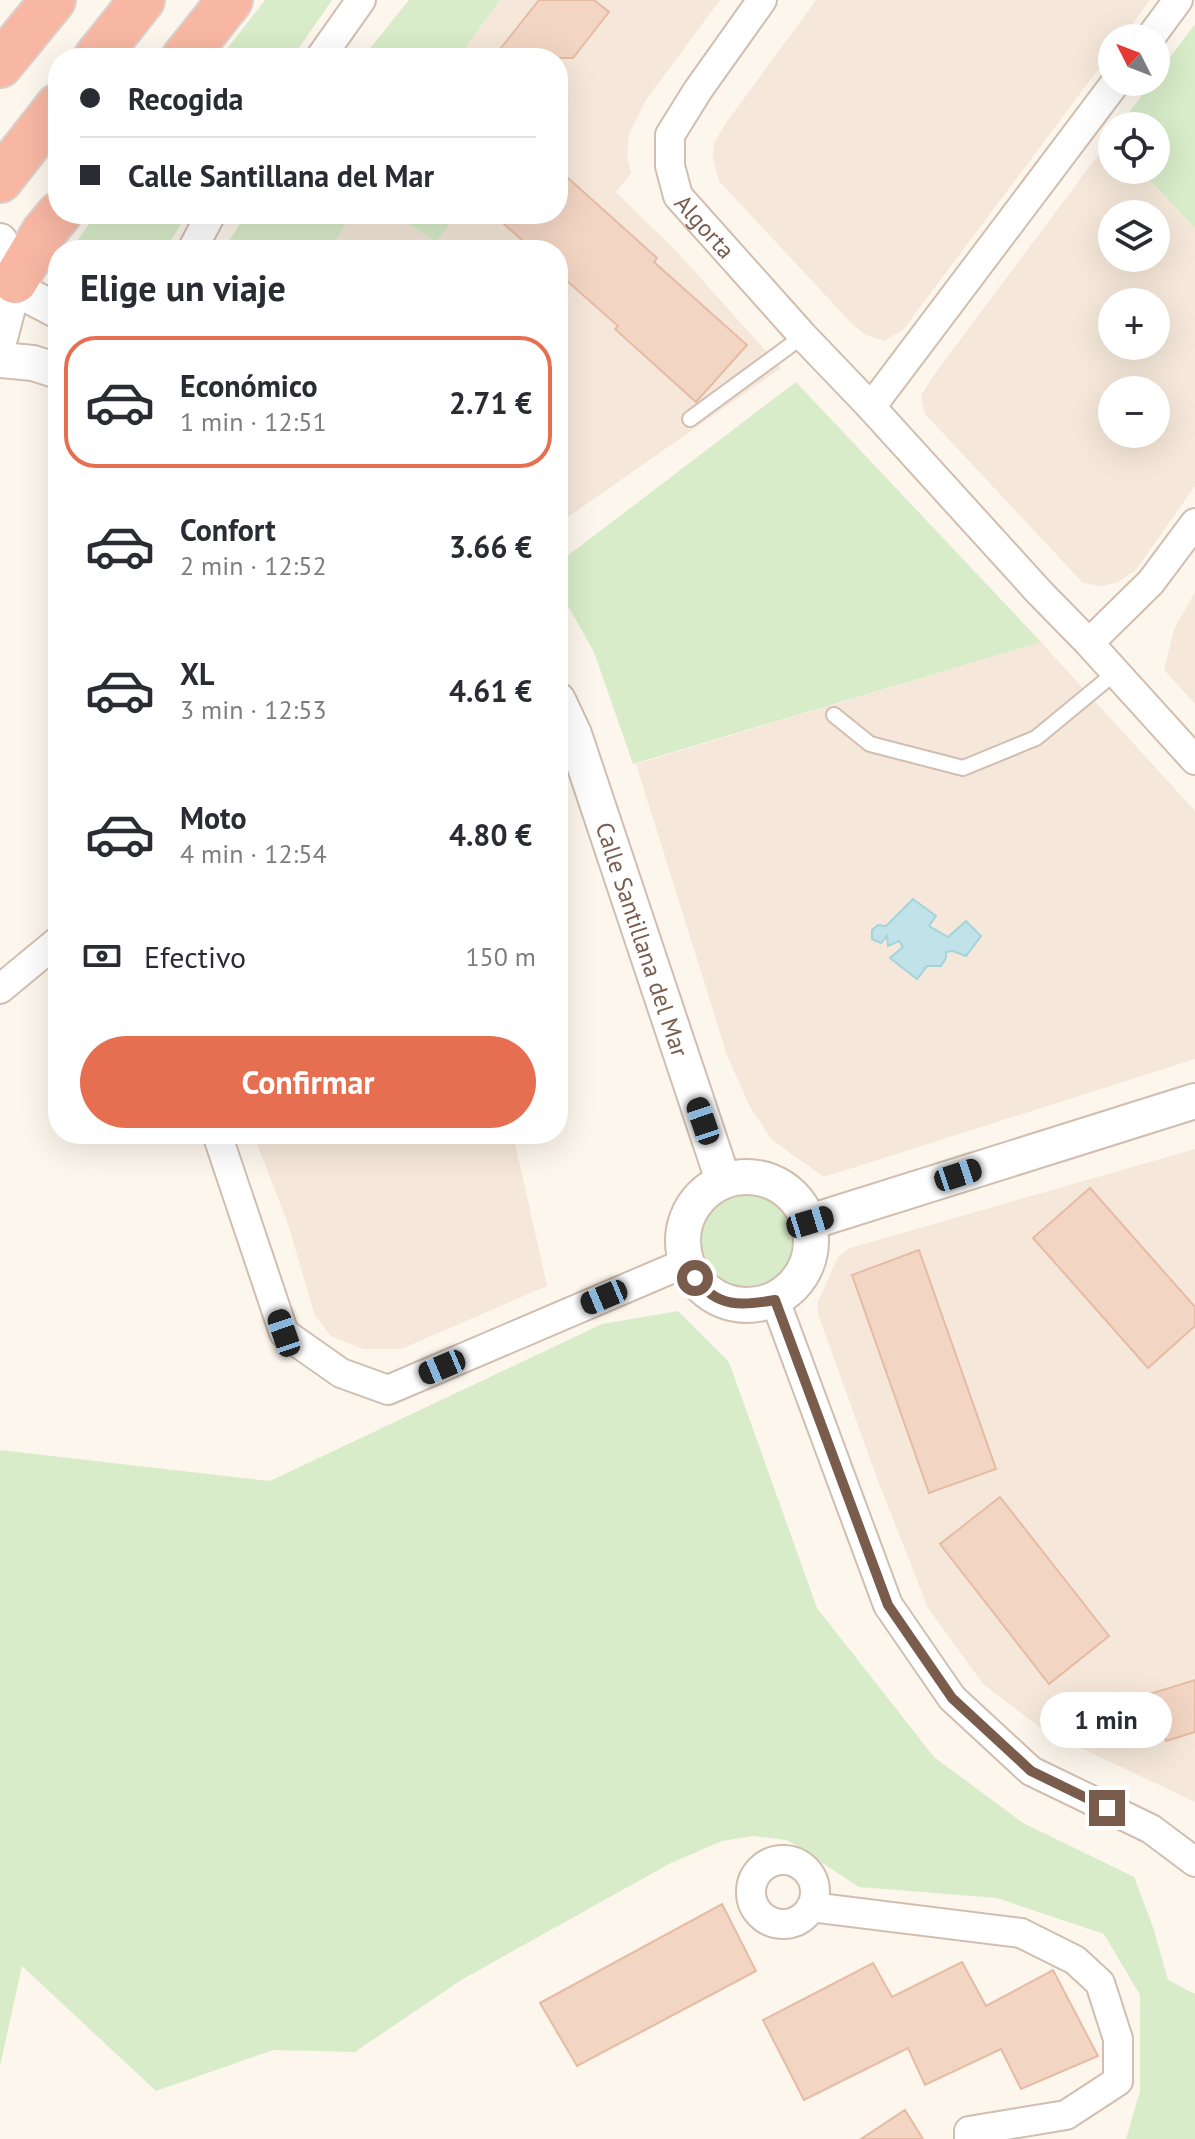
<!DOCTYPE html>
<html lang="es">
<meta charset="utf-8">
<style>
:root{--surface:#fff;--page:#f2f2f3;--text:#2b2b33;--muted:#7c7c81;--line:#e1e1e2;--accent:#e76f51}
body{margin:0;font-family:"PT Sans",sans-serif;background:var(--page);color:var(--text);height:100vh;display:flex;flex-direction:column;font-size:30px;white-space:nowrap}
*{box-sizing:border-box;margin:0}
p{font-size:26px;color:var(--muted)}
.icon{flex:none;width:44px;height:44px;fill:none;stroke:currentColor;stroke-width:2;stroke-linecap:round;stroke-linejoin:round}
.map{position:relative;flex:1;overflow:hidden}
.side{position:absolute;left:48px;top:240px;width:520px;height:904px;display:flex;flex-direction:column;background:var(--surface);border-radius:32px;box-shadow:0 8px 32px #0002}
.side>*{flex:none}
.top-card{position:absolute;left:48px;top:48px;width:520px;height:176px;border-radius:32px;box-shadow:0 8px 32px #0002;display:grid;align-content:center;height:176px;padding:0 32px;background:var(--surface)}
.needle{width:52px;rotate:312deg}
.controls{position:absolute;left:1098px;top:24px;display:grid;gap:16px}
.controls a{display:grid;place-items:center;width:72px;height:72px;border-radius:50%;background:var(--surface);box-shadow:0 8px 32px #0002;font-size:40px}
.end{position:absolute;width:36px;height:36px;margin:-18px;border:10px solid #7a5c4d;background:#fff;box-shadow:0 0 0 4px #fff}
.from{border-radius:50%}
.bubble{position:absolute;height:56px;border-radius:28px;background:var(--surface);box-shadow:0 8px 32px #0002;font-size:26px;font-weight:800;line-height:56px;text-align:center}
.car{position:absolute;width:24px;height:48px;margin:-24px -12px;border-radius:10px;box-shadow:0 0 6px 2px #0007;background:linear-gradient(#222 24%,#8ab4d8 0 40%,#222 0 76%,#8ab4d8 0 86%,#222 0)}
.top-card b{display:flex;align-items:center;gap:28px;height:76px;font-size:30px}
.top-card b+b{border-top:2px solid var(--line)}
.top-card i{width:20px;height:20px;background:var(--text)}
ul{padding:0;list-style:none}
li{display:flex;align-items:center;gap:24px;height:132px;margin:0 16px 12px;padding:0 16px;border:4px solid transparent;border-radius:32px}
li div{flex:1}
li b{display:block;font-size:30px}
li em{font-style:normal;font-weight:800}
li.on{border-color:var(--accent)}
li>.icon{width:72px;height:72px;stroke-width:1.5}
h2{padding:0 32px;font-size:36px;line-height:96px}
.pay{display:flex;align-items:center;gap:20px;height:88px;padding:0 32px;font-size:30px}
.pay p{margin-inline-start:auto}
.primary-button{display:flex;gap:16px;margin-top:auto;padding:16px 32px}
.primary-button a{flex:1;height:92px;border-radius:48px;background:var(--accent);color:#fff;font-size:32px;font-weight:800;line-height:92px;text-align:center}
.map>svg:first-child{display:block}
.residential{fill:#f5e8da;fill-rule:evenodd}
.green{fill:#d8ecc9}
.water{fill:#bfe3e8;stroke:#a5d3da;stroke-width:2}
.building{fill:#f3d5c3;stroke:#e6bba3;stroke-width:2}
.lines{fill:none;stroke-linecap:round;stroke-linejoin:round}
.service-casing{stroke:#d1beb0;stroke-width:18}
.minor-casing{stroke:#d1beb0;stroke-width:32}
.tertiary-casing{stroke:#d1beb0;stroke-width:38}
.motorway-casing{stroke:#dad1cd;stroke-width:48}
.service{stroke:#fff;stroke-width:14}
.minor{stroke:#fff;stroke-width:28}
.tertiary{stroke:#fff;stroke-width:34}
.motorway{stroke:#f7b7a3;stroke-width:44}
.route{stroke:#7a5c4d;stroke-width:10}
.labels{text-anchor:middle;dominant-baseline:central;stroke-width:8;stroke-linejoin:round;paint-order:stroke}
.street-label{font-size:24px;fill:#7a5c4d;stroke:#fffaf3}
</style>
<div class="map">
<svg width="1195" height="2139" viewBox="0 0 1195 2139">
<rect width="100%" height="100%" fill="#fdf6ec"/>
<!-- residential -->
<path class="residential" d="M500,0H720L646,100L629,134L627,157L631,173L616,192L680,255L781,368L558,524V250H330L352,214H393L436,242L457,214H558V58H460L465,48Z
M816,0H1150L1122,38H1112V51L903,330L884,341L866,335L854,326L719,181L713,157L714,143L726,123Z
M1110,139L1112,141V170H1140L1195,228V486L1135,571L1116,583L1102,586L1083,583L925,414L921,396L931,379ZM1112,214H1156V258H1112ZM1112,302H1156V346H1112ZM1112,390H1156V434H1112Z
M1195,592V704L1164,670L1174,629Z
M1041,642L1195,811V1059L824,1177L772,1140L750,1107L727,1055L636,764Z
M253,1134H513L547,1286L401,1349H363L331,1336L315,1316L288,1224Z
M1195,1149V1802L1043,1730L983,1684L928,1608L878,1481L819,1317L817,1304L838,1257L850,1248Z"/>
<!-- green -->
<path class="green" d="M265,0H332L292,58H220Z
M409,0H500L465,48L460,58H362Z
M1195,24V228L1140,170H1156V126H1119L1152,82H1156V76Z
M96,214H187L165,250H71Z
M246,214H352L330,250H223Z
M393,214H457L436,242Z
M796,382L1041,642L633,764L594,652L558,588V563Z
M694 1242a50 50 0 1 1 100 0a50 50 0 1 1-100 0Z
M678,1311L729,1362L817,1608L934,1757L1023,1823L1134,1877L1153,1927L1168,1980L1195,1994V2139H1126L1140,2091V1995L1104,1934L997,1898L859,1887L787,1840L753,1836L722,1841L671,1863L461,1980L355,2052L273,2050L156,2091L22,1966L0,2066V1450L270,1481L602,1324Z"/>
<!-- water -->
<path class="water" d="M913,899L936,916L929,926L948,937L966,921L981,936L966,956L953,951L946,952V958L941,966H927L917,979L890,958L903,947L899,941L888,946L887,936L881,943L872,939V930L878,925L886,926Z"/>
<!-- building -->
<path class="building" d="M539,0H594L609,12L573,58H493Z
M558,169L657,258L654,262L747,345L696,402L615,329L618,326L558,273V250H533L493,214H558Z
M1090,1188L1195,1307V1326L1148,1368L1033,1238Z
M919,1250L996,1469L929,1493L852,1275Z
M1000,1497L1109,1636L1049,1684L940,1544Z
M1195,1680V1732L1166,1741L1164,1736L1137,1745L1124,1702Z
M722,1904L756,1971L577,2066L540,2003Z
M962,1962L986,2006L1053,1970L1098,2056L1021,2089L1001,2049L925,2085L908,2048L804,2100L763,2020L873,1963L892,1997Z
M905,2110L923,2139H861Z"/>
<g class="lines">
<!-- service casing -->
<g class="service-casing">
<path id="service" d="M690,419L803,336
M834,715L870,744L963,768L1036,738L1116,672"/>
</g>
<!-- minor casing -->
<g class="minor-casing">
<g id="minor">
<path id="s1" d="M762,0L698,90L670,135V166L678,196L803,336L871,407L1040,593L1089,643L1195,760"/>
<path d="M1150,38L1178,0"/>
<path d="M320,58L361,0"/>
<path d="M192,250L211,214"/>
<path d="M871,407L1116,82"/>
<path d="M1089,643L1151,582L1195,523"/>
<path d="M0,989L58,941"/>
<path d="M217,1134L284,1333L341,1373L388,1390L685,1263"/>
<path d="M775,1300L888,1605L952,1698L1031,1771L1151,1829L1195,1862"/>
<circle cx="783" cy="1892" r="32"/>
<path d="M811,1907L1021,1933L1075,1960L1100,1983L1118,2039V2081L1066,2115L969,2131V2139"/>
</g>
</g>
<!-- tertiary casing -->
<g class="tertiary-casing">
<g id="tertiary">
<path d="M0,241L15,281L0,338"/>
<path d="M14,288L58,311"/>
<path d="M0,360L33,363L58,371"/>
<path id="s2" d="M558,700L574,734L723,1180"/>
<circle cx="747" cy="1241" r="64"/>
<path d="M810,1222L1195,1101"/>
</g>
</g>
<!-- motorway casing -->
<g class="motorway-casing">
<path id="motorway" d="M96,58L142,0
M184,58L230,0
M0,65L53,0
M0,180L58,106
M15,281L44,232L59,214"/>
</g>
<!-- service -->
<use href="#service" class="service"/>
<!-- minor -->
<use href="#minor" class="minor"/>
<!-- tertiary -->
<use href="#tertiary" class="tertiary"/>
<!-- motorway -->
<use href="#motorway" class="motorway"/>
</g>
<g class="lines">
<!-- route -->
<path class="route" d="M695,1278C717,1308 742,1306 775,1300L888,1605L952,1698L1031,1771L1107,1808"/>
</g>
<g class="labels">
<!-- street labels -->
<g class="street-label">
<text stroke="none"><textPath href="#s1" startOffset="266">Algorta</textPath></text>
<text stroke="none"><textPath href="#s2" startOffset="254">Calle Santillana del Mar</textPath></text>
</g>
</g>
</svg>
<div class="controls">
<a><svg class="needle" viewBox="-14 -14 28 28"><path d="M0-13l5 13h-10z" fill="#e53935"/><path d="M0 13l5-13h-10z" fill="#7c7c81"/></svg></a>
<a><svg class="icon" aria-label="locate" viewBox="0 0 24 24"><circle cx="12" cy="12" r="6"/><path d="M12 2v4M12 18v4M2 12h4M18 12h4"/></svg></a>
<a><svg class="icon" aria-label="layers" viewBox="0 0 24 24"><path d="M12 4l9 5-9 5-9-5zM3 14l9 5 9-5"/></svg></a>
<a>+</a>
<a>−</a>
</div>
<i class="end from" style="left:695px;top:1278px"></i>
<i class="end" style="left:1107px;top:1808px"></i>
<div class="bubble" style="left:1040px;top:1692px;width:132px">1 min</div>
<i class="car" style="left:703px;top:1121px;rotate:341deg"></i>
<i class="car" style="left:958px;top:1175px;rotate:72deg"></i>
<i class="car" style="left:810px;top:1222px;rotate:73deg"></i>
<i class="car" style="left:604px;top:1297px;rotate:247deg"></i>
<i class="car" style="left:284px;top:1333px;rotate:341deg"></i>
<i class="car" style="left:442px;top:1367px;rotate:247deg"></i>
<div class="top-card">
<b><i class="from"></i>Recogida</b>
<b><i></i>Calle Santillana del Mar</b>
</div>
<section class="side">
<h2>Elige un viaje</h2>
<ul>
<li class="on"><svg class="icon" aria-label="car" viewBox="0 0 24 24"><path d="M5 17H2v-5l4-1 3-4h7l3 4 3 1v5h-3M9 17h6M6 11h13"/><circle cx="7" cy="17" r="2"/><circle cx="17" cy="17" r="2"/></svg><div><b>Económico</b><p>1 min · 12:51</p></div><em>2.71 €</em></li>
<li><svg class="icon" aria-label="car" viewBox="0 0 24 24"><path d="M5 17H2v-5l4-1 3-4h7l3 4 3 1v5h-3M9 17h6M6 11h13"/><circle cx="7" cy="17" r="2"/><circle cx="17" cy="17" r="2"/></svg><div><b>Confort</b><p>2 min · 12:52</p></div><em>3.66 €</em></li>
<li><svg class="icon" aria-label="car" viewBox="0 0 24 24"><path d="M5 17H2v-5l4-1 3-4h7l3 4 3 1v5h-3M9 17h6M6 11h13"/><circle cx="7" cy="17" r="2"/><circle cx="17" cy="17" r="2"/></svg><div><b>XL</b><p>3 min · 12:53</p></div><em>4.61 €</em></li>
<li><svg class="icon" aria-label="car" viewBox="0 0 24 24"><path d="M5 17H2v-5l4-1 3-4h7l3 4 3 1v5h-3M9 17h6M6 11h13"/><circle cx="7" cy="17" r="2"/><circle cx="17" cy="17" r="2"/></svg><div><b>Moto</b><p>4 min · 12:54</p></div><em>4.80 €</em></li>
</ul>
<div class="pay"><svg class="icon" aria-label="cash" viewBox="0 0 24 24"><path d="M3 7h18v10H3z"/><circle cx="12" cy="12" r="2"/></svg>Efectivo<p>150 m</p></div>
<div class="primary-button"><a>Confirmar</a></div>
</section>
</div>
